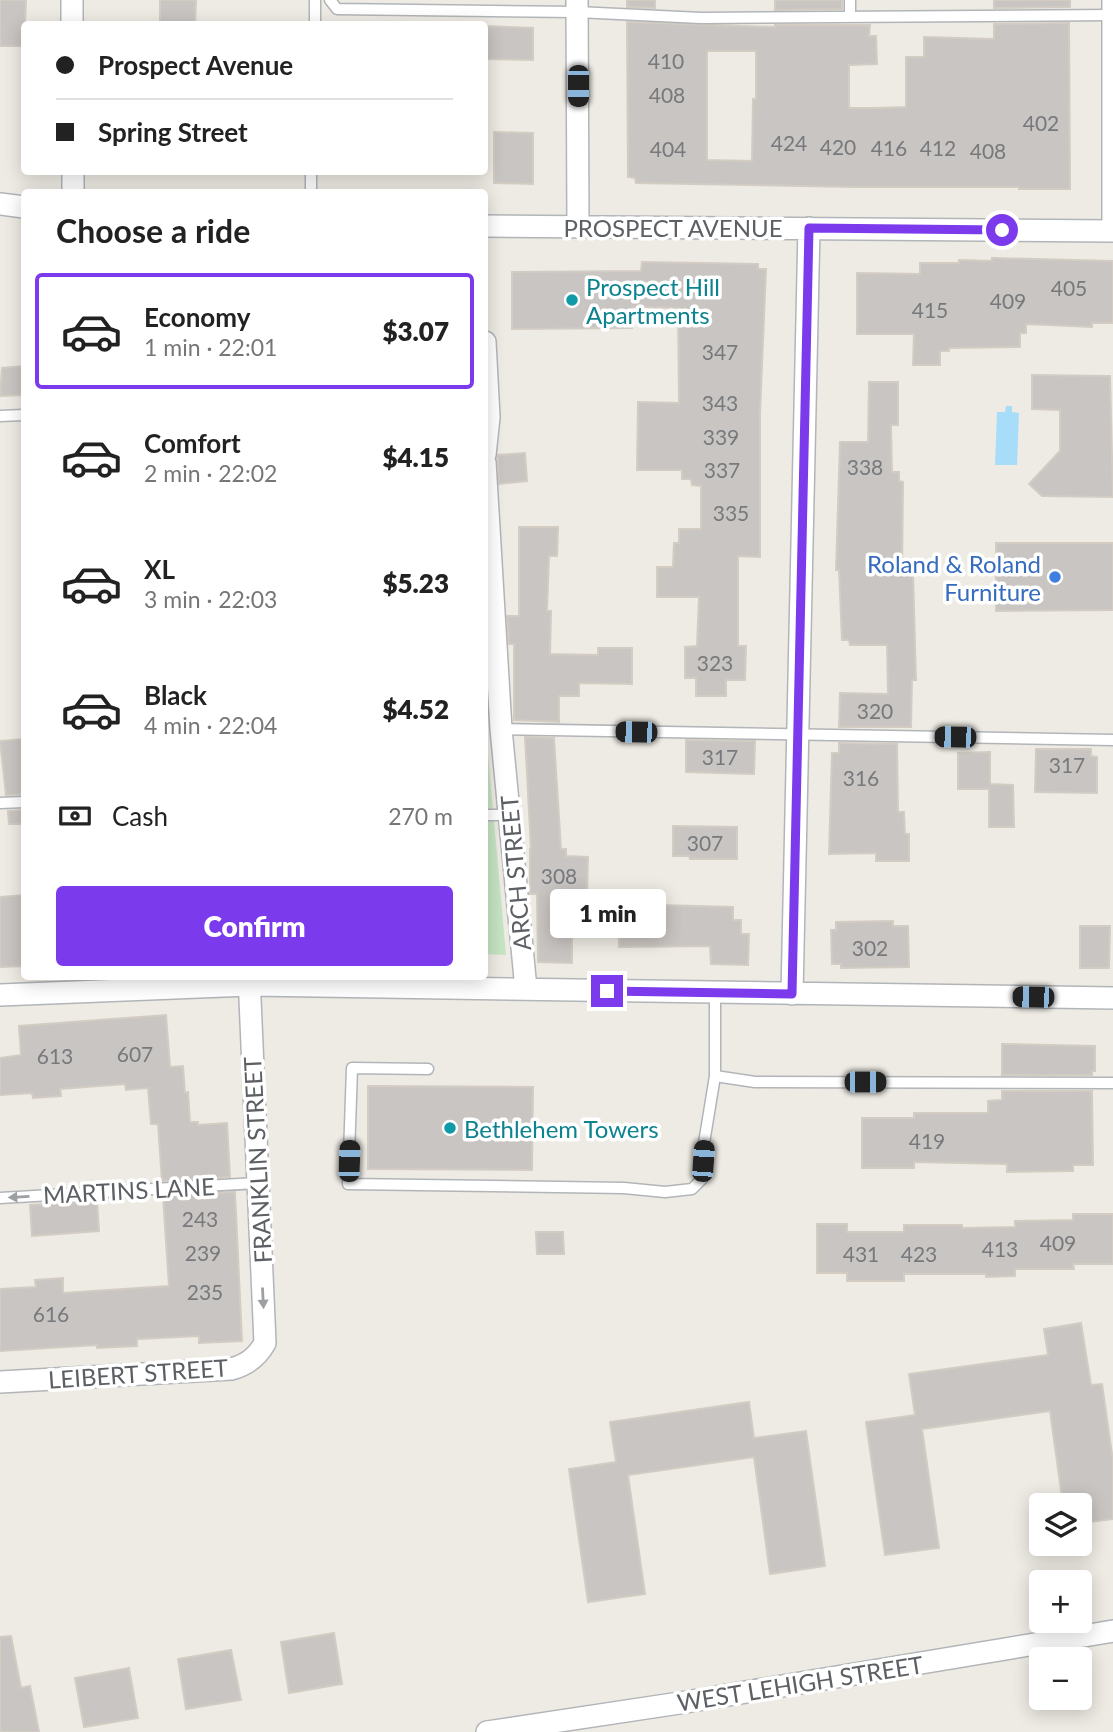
<!DOCTYPE html>
<meta charset="utf-8">
<style>
:root{--surface:#fff;--page:#f6f6f6;--text:#222;--muted:#767676;--line:#e0e0e0;--accent:#7c3aed}
body{margin:0;font-family:Lato,sans-serif;background:var(--page);color:var(--text);height:100vh;display:flex;flex-direction:column;font-size:26px;white-space:nowrap}
*{box-sizing:border-box;margin:0}
p{font-size:23px;color:var(--muted)}
.icon{flex:none;width:38px;height:38px;fill:none;stroke:currentColor;stroke-width:2;stroke-linecap:round;stroke-linejoin:round}
.map{position:relative;flex:1;overflow:hidden}
.drawer{position:absolute;left:21px;top:189px;width:467px;height:791px;display:flex;flex-direction:column;background:var(--surface);border-radius:7px;box-shadow:0 4px 18px #0003}
.drawer>*{flex:none}
.banner{position:absolute;left:21px;top:21px;width:467px;height:154px;border-radius:7px;box-shadow:0 4px 18px #0003;display:grid;align-content:center;height:154px;padding:0 35px;background:var(--surface)}
.buttons{position:absolute;left:1029px;top:1493px;display:grid;gap:14px}
.buttons a{display:grid;place-items:center;width:63px;height:63px;border-radius:7px;background:var(--surface);box-shadow:0 4px 18px #0003;font-size:35px}
.end{position:absolute;width:32px;height:32px;margin:-16px;border:9px solid #7c3aed;background:#fff;box-shadow:0 0 0 4px #fff}
.from{border-radius:50%}
.bubble{position:absolute;height:49px;border-radius:7px;background:var(--surface);box-shadow:0 4px 18px #0003;font-size:23px;font-weight:800;line-height:49px;text-align:center}
.car{position:absolute;width:21px;height:42px;margin:-21px -10px;border-radius:9px;box-shadow:0 0 5px 2px #0007;background:linear-gradient(#222 24%,#8ab4d8 0 40%,#222 0 76%,#8ab4d8 0 86%,#222 0)}
.banner b{display:flex;align-items:center;gap:24px;height:66px;font-size:26px}
.banner b+b{border-top:2px solid var(--line)}
.banner i{width:18px;height:18px;background:var(--text)}
ul{padding:0;list-style:none}
li{display:flex;align-items:center;gap:21px;height:116px;margin:0 14px 10px;padding:0 21px;border:4px solid transparent;border-radius:7px}
li div{flex:1}
li b{display:block;font-size:26px}
li em{font-style:normal;font-weight:800}
li.selected{border-color:var(--accent)}
li>.icon{width:63px;height:63px;stroke-width:1.5}
h2{padding:0 35px;font-size:32px;line-height:84px}
.pay{display:flex;align-items:center;gap:18px;height:77px;padding:0 35px;font-size:26px}
.pay p{margin-inline-start:auto}
.cta{display:flex;gap:14px;margin-top:auto;padding:14px 35px}
.cta a{flex:1;height:80px;border-radius:7px;background:var(--accent);color:#fff;font-size:28px;font-weight:800;line-height:80px;text-align:center}
.map>svg:first-child{display:block}
.green{fill:#c5e4c2}
.water{fill:#a8ddfa}
.building{fill:#c9c5c2;stroke:#d2ccc3;stroke-width:2;fill-rule:evenodd}
.lines{fill:none;stroke-linecap:round;stroke-linejoin:round}
.service-casing{stroke:#b2b5b8;stroke-width:13}
.minor-casing{stroke:#b2b5b8;stroke-width:24}
.service{stroke:#fff;stroke-width:10}
.minor{stroke:#fff;stroke-width:21}
.oneway{fill:#9da0a2}
.route{stroke:#7c3aed;stroke-width:9}
.culture-dot{fill:#0f9aa8;stroke:#fff;stroke-width:2.5}
.shop-dot{fill:#3f7fe0;stroke:#fff;stroke-width:2.5}
.labels{text-anchor:middle;dominant-baseline:central;stroke-width:7;stroke-linejoin:round;paint-order:stroke}
.number-label{font-size:21px;fill:#77797c}
.street-label{font-size:24px;fill:#5c6064;stroke:#fff}
.culture-label{font-size:24px;fill:#0d838f;stroke:#fff;text-anchor:start}
.shop-label{font-size:24px;fill:#366cbe;stroke:#fff;text-anchor:end}
</style>
<div class="map">
<svg width="1113" height="1732" viewBox="0 0 1113 1732">
<rect width="100%" height="100%" fill="#eeebe4"/>
<!-- green -->
<path class="green" d="M485,720L506,955L485,954Z"/>
<!-- water -->
<path class="water" d="M1006,406H1012V412L1019,413L1017,465H995L997,412H1005Z"/>
<!-- building -->
<path class="building" d="M0,0H26L24,46H0Z
M160,0H196L195,24H160Z
M627,0H655V8L627,7Z
M775,0H842V9L775,10Z
M994,0H1070V7L994,8Z
M627,22L775,27V25H870L869,36H876L877,64L849,65V108H876L906,107V57H924V37L994,39V24L1069,23L1070,189H1019V187H854L636,183L635,178L628,177ZM707,51H756V99H753L752,161L707,160Z
M485,26L533,28V60L485,59Z
M494,132L533,133V184L494,183Z
M992,258L1113,261V323H1092V327L1026,324V333H1020V347L949,348V351H940V365H913L914,334H857V273L920,274V263H959V260L992,261Z
M642,262L758,264V269H766L760,414V557L738,556V646H746L745,680H726V696H696V678H685V647L697,646L699,597H657V567H673L674,543H679V529H701V486L692,485L691,479H682V470H637L638,402L679,403L678,308L632,307V328L512,329V272L641,271Z
M24,366V395L0,396L2,368Z
M1032,375L1110,376L1113,497L1042,496L1029,484L1060,451V410L1032,409Z
M869,382H898V425H891L892,472H899V481L903,482L902,573H913L916,680H912L911,727H839L840,693L888,694L887,645H850L849,640H842L839,570H836L840,442H868Z
M525,453L527,481L499,484L498,455Z
M519,527H558L557,556H549L547,611H551L550,654L598,655V648H632V684L579,683V696H559V722L514,720V644H509L507,616H519Z
M996,543H1113V610L996,611Z
M525,737L554,738L561,849H566V856L588,857L587,895H572V963L538,962L537,894H530V849H531Z
M24,739V794L6,795L0,741Z
M686,740L755,741L754,774L686,772Z
M839,743L897,744L898,812H904L905,834H909V861H876V853L829,854L832,753H839Z
M1036,749H1091V756L1097,757V793L1035,792Z
M990,752V784L1013,785L1014,827H989V789H958V753Z
M24,810V824H9L8,811Z
M673,826L737,827V859H690L689,856H673Z
M24,895V966L0,967V897Z
M619,904L733,907V920H741V934H749L748,965L711,964L710,946L619,947Z
M893,921V926H908L909,967L841,968V964H832L831,930H836V922Z
M1080,926H1110L1109,968H1080Z
M166,1015L170,1067L183,1066L185,1093L188,1092L190,1122H198V1125L227,1123L230,1177L162,1181L158,1124H151L148,1088L126,1090L125,1084L60,1089L61,1096L33,1098L32,1093L0,1095V1058L21,1055L19,1026Z
M1002,1044L1095,1046V1071H1092V1075H1002Z
M368,1086L533,1087L532,1170L368,1169Z
M1002,1091H1092L1093,1165H1073V1171L1007,1172V1164L914,1162V1168H862V1118H914V1113H988V1101L1002,1100Z
M235,1192L242,1341L199,1343V1336L137,1339V1346L97,1348V1345L0,1351V1289L36,1287L35,1280L63,1278V1293L169,1286L163,1196Z
M97,1201L99,1231L32,1236L30,1205Z
M1073,1214H1113V1264H1073L1074,1269H1015V1276L986,1277V1274H904V1281H847V1273H817V1224H847V1232H904V1225H962V1228L1015,1227V1221L1073,1220Z
M536,1232H563L564,1254H537Z
M1081,1323L1091,1385L1102,1384L1113,1461V1519L1080,1523V1505H1063L1050,1411L922,1429L939,1548L885,1555L866,1422L915,1415L909,1374L1048,1355L1044,1329Z
M749,1402L754,1438L806,1431L825,1566L770,1574L754,1457L628,1475L645,1594L588,1602L569,1469L616,1462L610,1422Z
M334,1633L342,1684L289,1693L281,1642Z
M11,1636L21,1688L30,1686L39,1732H0V1637Z
M231,1650L241,1700L186,1709L178,1659Z
M129,1668L138,1718L84,1727L75,1678Z"/>
<g class="lines">
<!-- service casing -->
<g class="service-casing">
<path id="service" d="M330,0L337,9L577,12L701,18L1113,15
M850,0V15
M315,24V0
M311,192V172
M0,416L24,415
M501,729L1113,740
M0,803L24,802
M485,815H509
M715,992V1076L755,1082L1113,1083
M428,1069L352,1068L348,1184L624,1188L665,1192L692,1189L702,1179L704,1143L715,1076
M0,1198L258,1183"/>
</g>
<!-- minor casing -->
<g class="minor-casing">
<path id="minor" d="M72,0V24
M577,0L578,226
M73,172V192
M0,204L24,207
M485,226L1113,231
M1113,231V0
M485,342L489,417L485,455
M485,462L501,729L526,989
M792,994L809,228
M0,995L249,985L1113,998
M0,1382L231,1369C247,1365 257,1357 265,1343L249,976
M487,1732L686,1702L1113,1631"/>
</g>
<!-- service -->
<use href="#service" class="service"/>
<!-- minor -->
<use href="#minor" class="minor"/>
</g>
<!-- one-way arrows -->
<defs><path id="oneway-solid" d="M-6-.8H1V-3.2L6.5 0L1 3.2V.8H-6Z" transform="scale(1.75)"/></defs>
<g class="oneway">
<use href="#oneway-solid" transform="translate(19 1197) rotate(177)"/>
<use href="#oneway-solid" transform="translate(263 1298) rotate(87)"/>
</g>
<g class="lines">
<!-- route -->
<path class="route" d="M607,991L792,994L809,228L1002,230"/>
</g>
<!-- markers -->
<g class="culture-dot">
<circle cx="572" cy="300" r="7"/>
<circle cx="450" cy="1128" r="7"/>
</g>
<circle class="shop-dot" cx="1055" cy="577" r="7"/>
<g class="labels">
<!-- number labels -->
<g class="number-label">
<text x="666" y="60">410</text>
<text x="667" y="94">408</text>
<text x="1041" y="122">402</text>
<text x="789" y="142">424</text>
<text x="838" y="146">420</text>
<text x="889" y="147">416</text>
<text x="938" y="147">412</text>
<text x="668" y="148">404</text>
<text x="988" y="150">408</text>
<text x="1069" y="287">405</text>
<text x="1008" y="300">409</text>
<text x="930" y="309">415</text>
<text x="720" y="351">347</text>
<text x="720" y="402">343</text>
<text x="721" y="436">339</text>
<text x="865" y="466">338</text>
<text x="722" y="469">337</text>
<text x="731" y="512">335</text>
<text x="715" y="662">323</text>
<text x="875" y="710">320</text>
<text x="720" y="756">317</text>
<text x="1067" y="764">317</text>
<text x="861" y="777">316</text>
<text x="705" y="842">307</text>
<text x="559" y="875">308</text>
<text x="870" y="947">302</text>
<text x="135" y="1053">607</text>
<text x="55" y="1055">613</text>
<text x="927" y="1140">419</text>
<text x="200" y="1218">243</text>
<text x="1058" y="1242">409</text>
<text x="1000" y="1248">413</text>
<text x="203" y="1252">239</text>
<text x="861" y="1253">431</text>
<text x="919" y="1253">423</text>
<text x="205" y="1291">235</text>
<text x="51" y="1313">616</text>
</g>
<!-- street labels -->
<g class="street-label">
<text x="673" y="227">PROSPECT AVENUE</text>
<text transform="translate(515 873) rotate(-95)">ARCH STREET</text>
<text transform="translate(257 1160) rotate(-93)">FRANKLIN STREET</text>
<text transform="translate(129 1190) rotate(-3)">MARTINS LANE</text>
<text transform="translate(138 1373) rotate(-4)">LEIBERT STREET</text>
<text transform="translate(800 1683) rotate(-9)">WEST LEHIGH STREET</text>
</g>
<!-- culture labels -->
<g class="culture-label">
<text x="586" y="286">Prospect Hill<tspan x="586" dy="28">Apartments</tspan></text>
<text x="464" y="1128">Bethlehem Towers</text>
</g>
<!-- shop labels -->
<g class="shop-label">
<text x="1041" y="563">Roland &amp; Roland<tspan x="1041" dy="28">Furniture</tspan></text>
</g>
</g>
</svg>
<div class="buttons">
<a><svg class="icon" aria-label="layers" viewBox="0 0 24 24"><path d="M12 4l9 5-9 5-9-5zM3 14l9 5 9-5"/></svg></a>
<a>+</a>
<a>−</a>
</div>
<i class="end from" style="left:1002px;top:230px"></i>
<i class="end" style="left:607px;top:991px"></i>
<div class="bubble" style="left:550px;top:889px;width:116px">1 min</div>
<i class="car" style="left:578px;top:86px;rotate:180deg"></i>
<i class="car" style="left:636px;top:732px;rotate:271deg"></i>
<i class="car" style="left:955px;top:737px;rotate:271deg"></i>
<i class="car" style="left:1033px;top:997px;rotate:271deg"></i>
<i class="car" style="left:865px;top:1082px;rotate:90deg"></i>
<i class="car" style="left:349px;top:1161px;rotate:2deg"></i>
<i class="car" style="left:703px;top:1161px;rotate:4deg"></i>
<div class="banner">
<b><i class="from"></i>Prospect Avenue</b>
<b><i></i>Spring Street</b>
</div>
<section class="drawer">
<h2>Choose a ride</h2>
<ul>
<li class="selected"><svg class="icon" aria-label="car" viewBox="0 0 24 24"><path d="M5 17H2v-5l4-1 3-4h7l3 4 3 1v5h-3M9 17h6M6 11h13"/><circle cx="7" cy="17" r="2"/><circle cx="17" cy="17" r="2"/></svg><div><b>Economy</b><p>1 min · 22:01</p></div><em>$3.07</em></li>
<li><svg class="icon" aria-label="car" viewBox="0 0 24 24"><path d="M5 17H2v-5l4-1 3-4h7l3 4 3 1v5h-3M9 17h6M6 11h13"/><circle cx="7" cy="17" r="2"/><circle cx="17" cy="17" r="2"/></svg><div><b>Comfort</b><p>2 min · 22:02</p></div><em>$4.15</em></li>
<li><svg class="icon" aria-label="car" viewBox="0 0 24 24"><path d="M5 17H2v-5l4-1 3-4h7l3 4 3 1v5h-3M9 17h6M6 11h13"/><circle cx="7" cy="17" r="2"/><circle cx="17" cy="17" r="2"/></svg><div><b>XL</b><p>3 min · 22:03</p></div><em>$5.23</em></li>
<li><svg class="icon" aria-label="car" viewBox="0 0 24 24"><path d="M5 17H2v-5l4-1 3-4h7l3 4 3 1v5h-3M9 17h6M6 11h13"/><circle cx="7" cy="17" r="2"/><circle cx="17" cy="17" r="2"/></svg><div><b>Black</b><p>4 min · 22:04</p></div><em>$4.52</em></li>
</ul>
<div class="pay"><svg class="icon" aria-label="cash" viewBox="0 0 24 24"><path d="M3 7h18v10H3z"/><circle cx="12" cy="12" r="2"/></svg>Cash<p>270 m</p></div>
<div class="cta"><a>Confirm</a></div>
</section>
</div>
